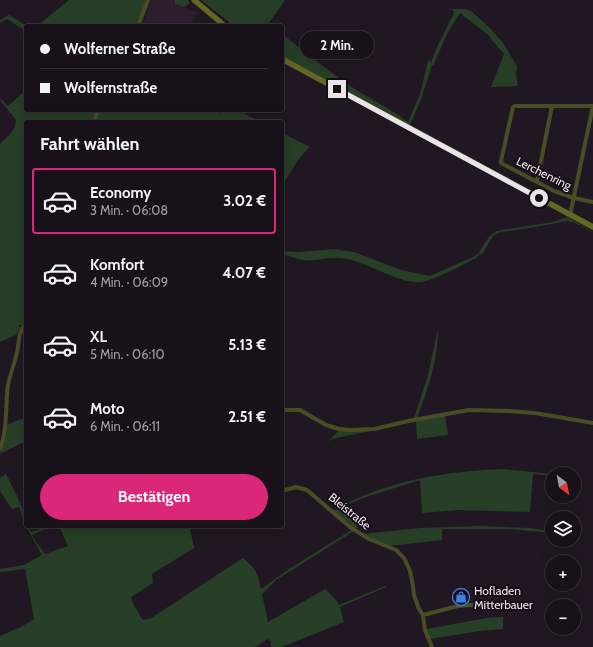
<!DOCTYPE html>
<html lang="de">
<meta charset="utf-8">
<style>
:root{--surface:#19111a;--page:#221a23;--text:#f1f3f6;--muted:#9f9da2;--line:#373139;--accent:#db2777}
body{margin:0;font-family:Cabin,sans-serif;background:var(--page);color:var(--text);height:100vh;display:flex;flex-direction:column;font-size:15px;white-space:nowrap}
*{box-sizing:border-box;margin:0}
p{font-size:13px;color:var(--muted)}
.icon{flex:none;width:22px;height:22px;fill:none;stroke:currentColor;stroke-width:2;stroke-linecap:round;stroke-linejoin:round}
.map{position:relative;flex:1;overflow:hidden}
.panel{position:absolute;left:24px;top:120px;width:260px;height:408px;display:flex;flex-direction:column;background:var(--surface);border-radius:4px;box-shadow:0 4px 16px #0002,0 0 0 1px var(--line)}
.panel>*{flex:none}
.banner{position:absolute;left:24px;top:24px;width:260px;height:88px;border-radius:4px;box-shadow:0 4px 16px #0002,0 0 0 1px var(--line);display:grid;align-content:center;height:88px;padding:0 16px;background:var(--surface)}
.needle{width:26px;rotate:148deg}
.tools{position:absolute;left:545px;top:467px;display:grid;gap:8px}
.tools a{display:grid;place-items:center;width:36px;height:36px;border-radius:50%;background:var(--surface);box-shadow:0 4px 16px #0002,0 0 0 1px var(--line);font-size:20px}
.end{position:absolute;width:18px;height:18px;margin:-9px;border:5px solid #ebe3eb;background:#111;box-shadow:0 0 0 2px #111}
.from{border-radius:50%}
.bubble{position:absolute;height:28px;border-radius:14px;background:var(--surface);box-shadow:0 4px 16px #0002,0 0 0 1px var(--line);font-size:13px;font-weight:800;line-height:28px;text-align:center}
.banner b{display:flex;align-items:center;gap:14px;height:38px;font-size:15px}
.banner b+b{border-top:1px solid var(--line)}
.banner i{width:10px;height:10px;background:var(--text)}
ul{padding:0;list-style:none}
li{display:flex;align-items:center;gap:12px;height:66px;margin:0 8px 6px;padding:0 8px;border:2px solid transparent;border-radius:4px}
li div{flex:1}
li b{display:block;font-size:15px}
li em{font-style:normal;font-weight:800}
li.active{border-color:var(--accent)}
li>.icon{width:36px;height:36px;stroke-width:1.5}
h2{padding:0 16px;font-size:18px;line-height:48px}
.action{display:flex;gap:8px;margin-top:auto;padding:8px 16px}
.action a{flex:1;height:46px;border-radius:24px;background:var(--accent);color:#fff;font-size:16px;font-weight:800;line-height:46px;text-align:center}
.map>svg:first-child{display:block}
.built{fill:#2c1e2d}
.green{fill:#263f26}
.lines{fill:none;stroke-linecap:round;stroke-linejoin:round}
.street{stroke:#484d24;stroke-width:4}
.secondary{stroke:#616823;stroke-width:5.5}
.route{stroke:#ebe3eb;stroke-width:5}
.labels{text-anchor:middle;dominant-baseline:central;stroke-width:4;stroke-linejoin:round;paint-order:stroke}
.street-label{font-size:12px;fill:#ebe3eb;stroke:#180e18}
.poi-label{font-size:12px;fill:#ebe3eb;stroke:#180e18;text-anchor:start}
</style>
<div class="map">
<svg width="593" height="647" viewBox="0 0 593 647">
<rect width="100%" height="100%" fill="#211722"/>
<!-- built -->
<path class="built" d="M151,0H175V4L198,12L190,26H141L147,13Z"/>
<!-- green -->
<path class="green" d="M69,0H146L137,26H37Z
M175,0H188L190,3L184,7L175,4Z
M201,0H285L269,23L272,26H234Z
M448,9H465L471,11L490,28L503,43L517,66L516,75L518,86L491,87L504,54L487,34L460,13L447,34L433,66L432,65L421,99L410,125L282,56V34C308,54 333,75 361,93C377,102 393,111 408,122L420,94L428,61L431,62L438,45L454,13L453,10Z
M9,15L27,26L26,31L7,19L0,23V20Z
M26,90V110H96L92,122H26V321L23,325H19L20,328L16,335L0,342V144C7,137 16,130 16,120L0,100V98L8,106Z
M100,110H213L221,114L223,110H238L261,122H96Z
M282,133L310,147L300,157L282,186Z
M567,217L593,232C584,229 577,222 568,221L524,229L501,232L494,235L491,239L482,255L479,252L489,237L496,231L553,222Z
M334,249L354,252L401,270L430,276L475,256L479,253L480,254L476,258C464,264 433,281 420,282C399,284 366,261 342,258C332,257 324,259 315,260C303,262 293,257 282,254V251L299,252Z
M438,329C438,360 428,389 417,418H414L428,375Z
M445,415L448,435L417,439L416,421Z
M26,417V441L0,454L7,425Z
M340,430L358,431L374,430L332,439L327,442Z
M503,469L552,474V476L533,474L530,512L457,510L422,513L420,480L366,497L342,507L358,527L354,529L333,511C383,481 447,471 503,469Z
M6,474C13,488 26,511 26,526H28L31,532L52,526L32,535L36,542L45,554L68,546L59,526H194L190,529L194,548L152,574L153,583L131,597L133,604L142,619L144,620L151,618L243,558C257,570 257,572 261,589L289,569L350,531L351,529L354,531L276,580L262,594L268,622L325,589L337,601L339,605L385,586L386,587L340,607L344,622L282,647H271V642L268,639L255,647H0V636L21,627L34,619L25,569L0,572V569L24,565L42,555L27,528L19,507L12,509L0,491V478Z
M480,526L529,528L552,531V533L507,529H442V540L390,546L373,540L362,534L420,528Z
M503,617V629L480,631L430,639L426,629L487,618Z"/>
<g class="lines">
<!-- street -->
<path class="street" d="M138,26L148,0
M593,106H515L513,107L501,161V163L554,191L574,198L593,202
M94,122L98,110
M537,181L552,106
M570,215L593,106
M282,410H300L326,425L339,429L351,430L374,429L413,420L469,410L509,411L535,413L593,423
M0,449C8,428 5,406 8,385C10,374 15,363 17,352C20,339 17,335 26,323
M282,491L296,487L307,490L350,527L369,539L396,550L404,558L410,571L413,586L414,595L419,609L423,615L425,630L432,647
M423,615L458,606L483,604"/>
<!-- secondary -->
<path class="secondary" d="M194,0L225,26
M282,59L593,227"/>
</g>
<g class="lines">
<!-- route -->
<path class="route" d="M337,89L539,198"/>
</g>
<!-- icons -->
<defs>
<g id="shop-ring" transform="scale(0.9)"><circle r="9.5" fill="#180e18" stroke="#3f7fe0" stroke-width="1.5"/><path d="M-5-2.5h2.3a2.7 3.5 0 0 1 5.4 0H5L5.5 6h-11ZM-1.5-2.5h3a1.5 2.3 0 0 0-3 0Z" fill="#3f7fe0"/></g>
</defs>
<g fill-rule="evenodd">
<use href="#shop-ring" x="461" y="597"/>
</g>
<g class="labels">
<!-- street labels -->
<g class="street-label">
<text transform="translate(544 173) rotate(26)">Lerchenring</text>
<text transform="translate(350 511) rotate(39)">Bleistraße</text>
</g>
<!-- poi labels -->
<g class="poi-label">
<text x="474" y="590">Hofladen<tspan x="474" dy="14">Mitterbauer</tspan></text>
</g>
</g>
</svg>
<div class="tools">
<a><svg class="needle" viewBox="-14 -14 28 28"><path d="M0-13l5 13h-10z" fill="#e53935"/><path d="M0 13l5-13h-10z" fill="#9f9da2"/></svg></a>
<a><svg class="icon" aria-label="layers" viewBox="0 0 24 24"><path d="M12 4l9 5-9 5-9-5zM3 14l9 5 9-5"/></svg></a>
<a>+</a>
<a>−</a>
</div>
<i class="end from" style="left:539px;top:198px"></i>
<i class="end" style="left:337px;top:89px"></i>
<div class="bubble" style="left:300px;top:31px;width:74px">2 Min.</div>
<div class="banner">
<b><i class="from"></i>Wolferner Straße</b>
<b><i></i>Wolfernstraße</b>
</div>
<section class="panel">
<h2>Fahrt wählen</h2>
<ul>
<li class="active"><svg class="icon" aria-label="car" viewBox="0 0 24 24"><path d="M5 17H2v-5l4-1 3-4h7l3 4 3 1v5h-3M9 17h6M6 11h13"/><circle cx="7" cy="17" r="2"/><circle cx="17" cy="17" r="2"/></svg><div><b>Economy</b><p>3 Min. · 06:08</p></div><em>3.02 €</em></li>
<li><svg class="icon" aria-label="car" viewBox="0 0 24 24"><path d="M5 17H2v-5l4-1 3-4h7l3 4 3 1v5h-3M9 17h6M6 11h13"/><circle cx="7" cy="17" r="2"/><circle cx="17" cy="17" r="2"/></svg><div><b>Komfort</b><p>4 Min. · 06:09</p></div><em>4.07 €</em></li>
<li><svg class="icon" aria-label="car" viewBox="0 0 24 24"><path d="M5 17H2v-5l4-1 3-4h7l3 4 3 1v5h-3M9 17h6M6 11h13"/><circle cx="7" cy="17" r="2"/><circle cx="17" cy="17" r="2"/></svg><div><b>XL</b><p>5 Min. · 06:10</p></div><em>5.13 €</em></li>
<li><svg class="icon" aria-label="car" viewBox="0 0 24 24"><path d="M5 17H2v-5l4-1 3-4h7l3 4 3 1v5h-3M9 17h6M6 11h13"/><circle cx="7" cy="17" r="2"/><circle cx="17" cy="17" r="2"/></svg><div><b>Moto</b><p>6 Min. · 06:11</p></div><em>2.51 €</em></li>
</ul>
<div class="action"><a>Bestätigen</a></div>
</section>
</div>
